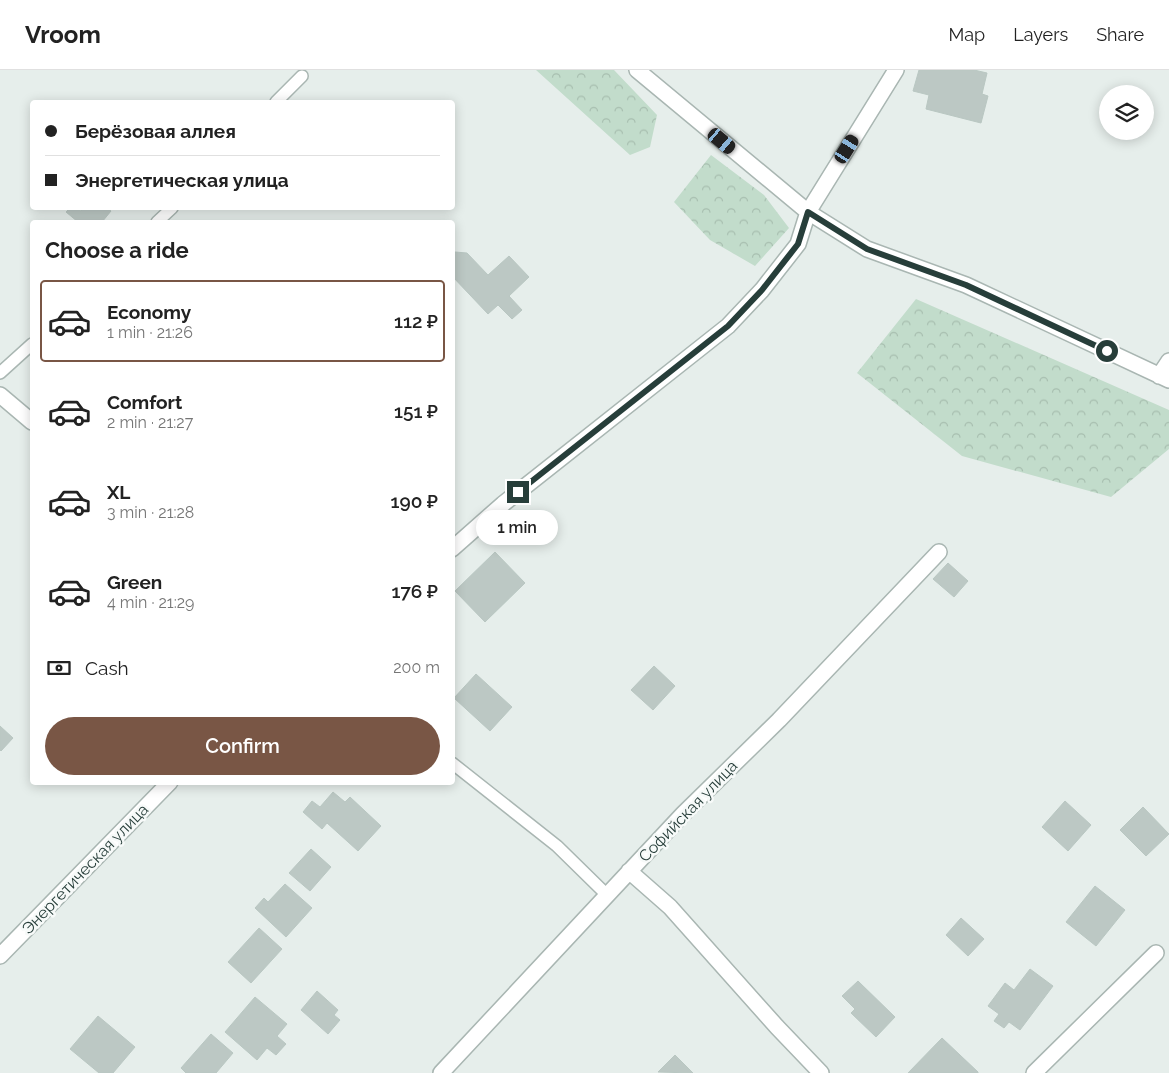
<!DOCTYPE html>
<meta charset="utf-8">
<style>
:root{--surface:#fff;--page:#f6f6f6;--text:#222;--muted:#767676;--line:#e0e0e0;--accent:#795645}
body{margin:0;font-family:Raleway,sans-serif;background:var(--page);color:var(--text);height:100vh;display:flex;flex-direction:column;font-size:19px;white-space:nowrap}
*{box-sizing:border-box;margin:0}
p{font-size:16px;color:var(--muted)}
.icon{flex:none;width:28px;height:28px;fill:none;stroke:currentColor;stroke-width:2;stroke-linecap:round;stroke-linejoin:round}
.map{position:relative;flex:1;overflow:hidden}
.panel{position:absolute;left:30px;top:150px;width:425px;height:565px;display:flex;flex-direction:column;background:var(--surface);border-radius:5px;box-shadow:0 2px 12px #0003}
.panel>*{flex:none}
.top-card{position:absolute;left:30px;top:30px;width:425px;height:110px;border-radius:5px;box-shadow:0 2px 12px #0003;display:grid;align-content:center;height:110px;padding:0 15px;background:var(--surface)}
.buttons{position:absolute;left:1099px;top:15px;display:grid;gap:10px}
.buttons a{display:grid;place-items:center;width:55px;height:55px;border-radius:50%;background:var(--surface);box-shadow:0 2px 12px #0003;font-size:25px}
.end{position:absolute;width:22px;height:22px;margin:-11px;border:6px solid #273e3a;background:#fff;box-shadow:0 0 0 2px #fff}
.from{border-radius:50%}
.bubble{position:absolute;height:35px;border-radius:18px;background:var(--surface);box-shadow:0 2px 12px #0003;font-size:16px;font-weight:600;line-height:35px;text-align:center}
.car{position:absolute;width:15px;height:30px;margin:-15px -8px;border-radius:6px;box-shadow:0 0 4px 1px #0007;background:linear-gradient(#222 24%,#8ab4d8 0 40%,#222 0 76%,#8ab4d8 0 86%,#222 0)}
.top-card b{display:flex;align-items:center;gap:18px;height:48px;font-size:19px}
.top-card b+b{border-top:1px solid var(--line)}
.top-card i{width:12px;height:12px;background:var(--text)}
ul{padding:0;list-style:none}
li{display:flex;align-items:center;gap:15px;height:82px;margin:0 10px 8px;padding:0 5px;border:2px solid transparent;border-radius:5px}
li div{flex:1}
li b{display:block;font-size:19px}
li em{font-style:normal;font-weight:600}
li.selected{border-color:var(--accent)}
li>.icon{width:45px;height:45px;stroke-width:1.5}
h2{padding:0 15px;font-size:22px;line-height:60px}
.pay{display:flex;align-items:center;gap:12px;height:55px;padding:0 15px;font-size:19px}
.pay p{margin-inline-start:auto}
.action{display:flex;gap:10px;margin-top:auto;padding:10px 15px}
.action a{flex:1;height:58px;border-radius:30px;background:var(--accent);color:#fff;font-size:20px;font-weight:600;line-height:58px;text-align:center}
header{display:flex;align-items:center;gap:30px;box-sizing:border-box;height:70px;padding:0 25px;background:var(--surface);border-bottom:1px solid var(--line)}
header strong{font-size:24px}
nav{display:flex;gap:28px;margin-inline-start:auto;font-size:18px}
.map>svg:first-child{display:block}
.forest{fill:url(#forest-crowns)}
.building{fill:#bcc8c4;stroke:#b9c7c2}
.lines{fill:none;stroke-linecap:round;stroke-linejoin:round}
.lane-casing{stroke:#a9b6b2;stroke-width:14}
.street-casing{stroke:#a9b6b2;stroke-width:18}
.lane{stroke:#fff;stroke-width:11}
.street{stroke:#fff;stroke-width:15}
.route{stroke:#273e3a;stroke-width:6}
.labels{text-anchor:middle;dominant-baseline:central;stroke-width:5;stroke-linejoin:round;paint-order:stroke}
.street-label{font-size:16px;fill:#273e3a;stroke:#f7faf9}
</style>
<header>
<strong>Vroom</strong>
<nav><a>Map</a><a>Layers</a><a>Share</a></nav>
</header>
<div class="map">
<svg width="1169" height="1003" viewBox="0 0 1169 1003">
<defs>
<pattern id="forest-crowns" width="20" height="18" patternUnits="userSpaceOnUse" patternTransform="scale(1.25)"><rect width="20" height="18" fill="#c2dccb"/><path d="M2 6a3 3 0 1 1 6 0M12 15a3 3 0 1 1 6 0" fill="none" stroke="#a7beaf"/></pattern>
</defs>
<rect width="100%" height="100%" fill="#e6eeeb"/>
<!-- forest -->
<path class="forest" d="M536,0H614L657,45L650,77L630,85Z
M711,85L764,125L789,158L755,196L710,170L674,132Z
M916,229L1169,340V379L1111,427L962,386L857,303Z"/>
<!-- building -->
<path class="building" d="M919,0H974L987,3L982,24L988,26L981,53L926,39L929,25L913,21Z
M70,138H76L81,141L84,138H106L111,141L102,152H78L66,142Z
M455,182L467,183L488,205L509,186L529,207L509,226L522,240L512,249L498,235L488,244L452,206V184Z
M495,482L525,513L485,552L455,521Z
M948,493L968,511L954,527L933,509Z
M654,596L675,616L653,640L631,620Z
M476,604L512,637L490,661L454,628Z
M0,656L13,668L1,681L0,680Z
M333,722L345,732L350,727L381,756L358,781L327,753L322,759L303,742L312,731L320,737Z
M1065,731L1091,755L1068,781L1042,757Z
M1143,737L1169,764L1146,786L1120,760Z
M311,779L331,797L310,821L289,803Z
M285,814L312,838L286,867L255,838L264,828L268,832Z
M1095,816L1125,840L1096,876L1066,852Z
M961,848L984,869L968,886L946,865Z
M259,858L282,879L251,913L228,892Z
M1030,899L1053,916L1020,960L1009,952L1004,958L994,951L999,944L988,936L1005,913L1014,920Z
M858,911L895,947L876,967L851,943L855,939L842,926Z
M317,921L338,940L334,945L340,950L328,964L301,940Z
M255,927L287,954L277,966L286,974L276,985L267,978L257,990L225,962Z
M98,946L135,977L113,1003H99L70,979Z
M211,964L233,983L216,1003H186L181,998Z
M942,968L978,1002V1003H908Z
M675,985L693,1003L658,1002Z"/>
<g class="lines">
<!-- lane casing -->
<g class="lane-casing">
<path id="lane" d="M276,32L302,6
M157,152L172,138
M0,303L32,274
M452,693L557,776L607,825"/>
</g>
<!-- street casing -->
<g class="street-casing">
<path id="street" d="M637,0L808,142L867,179L966,215L1169,310
M1159,306L1169,291
M0,325L32,352
M452,479L503,434L728,256L762,220L798,174L808,142L896,0
M629,801L670,837L777,957L821,1003
M0,886L170,712
M441,1003L683,744L779,650L939,482
M1034,1003L1156,883"/>
</g>
<!-- lane -->
<use href="#lane" class="lane"/>
<!-- street -->
<use href="#street" class="street"/>
</g>
<g class="lines">
<!-- route -->
<path class="route" d="M518,422L728,256L762,220L798,174L808,142L867,179L966,215L1107,281"/>
</g>
<g class="labels">
<!-- street labels -->
<g class="street-label">
<text transform="translate(688 741) rotate(-46)">Софийская улица</text>
<text transform="translate(85 799) rotate(-46)">Энергетическая улица</text>
</g>
</g>
</svg>
<div class="buttons">
<a><svg class="icon" aria-label="layers" viewBox="0 0 24 24"><path d="M12 4l9 5-9 5-9-5zM3 14l9 5 9-5"/></svg></a>
</div>
<i class="end from" style="left:1107px;top:281px"></i>
<i class="end" style="left:518px;top:422px"></i>
<div class="bubble" style="left:476px;top:440px;width:82px">1 min</div>
<i class="car" style="left:722px;top:71px;rotate:130deg"></i>
<i class="car" style="left:847px;top:79px;rotate:32deg"></i>
<div class="top-card">
<b><i class="from"></i>Берёзовая аллея</b>
<b><i></i>Энергетическая улица</b>
</div>
<section class="panel">
<h2>Choose a ride</h2>
<ul>
<li class="selected"><svg class="icon" aria-label="car" viewBox="0 0 24 24"><path d="M5 17H2v-5l4-1 3-4h7l3 4 3 1v5h-3M9 17h6M6 11h13"/><circle cx="7" cy="17" r="2"/><circle cx="17" cy="17" r="2"/></svg><div><b>Economy</b><p>1 min · 21:26</p></div><em>112 ₽</em></li>
<li><svg class="icon" aria-label="car" viewBox="0 0 24 24"><path d="M5 17H2v-5l4-1 3-4h7l3 4 3 1v5h-3M9 17h6M6 11h13"/><circle cx="7" cy="17" r="2"/><circle cx="17" cy="17" r="2"/></svg><div><b>Comfort</b><p>2 min · 21:27</p></div><em>151 ₽</em></li>
<li><svg class="icon" aria-label="car" viewBox="0 0 24 24"><path d="M5 17H2v-5l4-1 3-4h7l3 4 3 1v5h-3M9 17h6M6 11h13"/><circle cx="7" cy="17" r="2"/><circle cx="17" cy="17" r="2"/></svg><div><b>XL</b><p>3 min · 21:28</p></div><em>190 ₽</em></li>
<li><svg class="icon" aria-label="car" viewBox="0 0 24 24"><path d="M5 17H2v-5l4-1 3-4h7l3 4 3 1v5h-3M9 17h6M6 11h13"/><circle cx="7" cy="17" r="2"/><circle cx="17" cy="17" r="2"/></svg><div><b>Green</b><p>4 min · 21:29</p></div><em>176 ₽</em></li>
</ul>
<div class="pay"><svg class="icon" aria-label="cash" viewBox="0 0 24 24"><path d="M3 7h18v10H3z"/><circle cx="12" cy="12" r="2"/></svg>Cash<p>200 m</p></div>
<div class="action"><a>Confirm</a></div>
</section>
</div>
